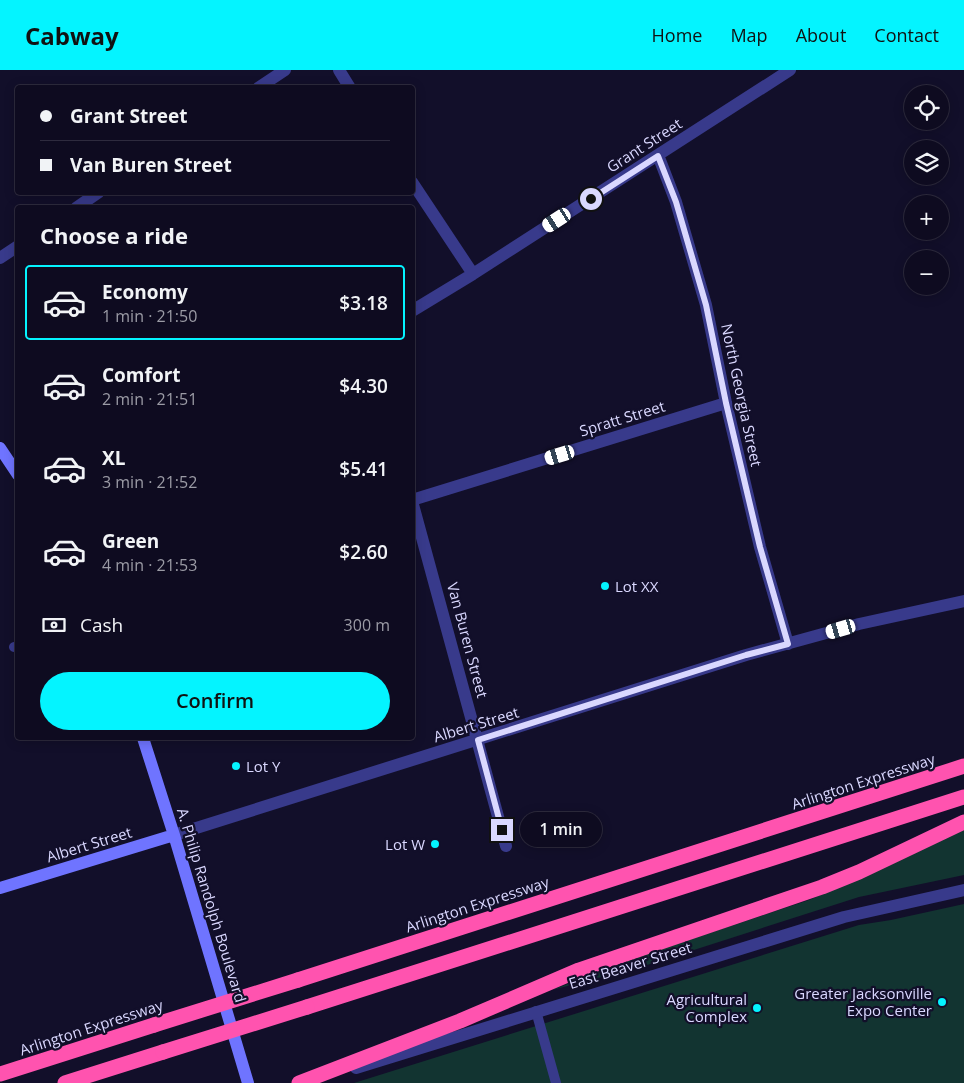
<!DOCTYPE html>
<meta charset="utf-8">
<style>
:root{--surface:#0e0b20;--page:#171429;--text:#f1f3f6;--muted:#9b9ba5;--line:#2e2b3e;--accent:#04f4ff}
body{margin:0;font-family:"Open Sans",sans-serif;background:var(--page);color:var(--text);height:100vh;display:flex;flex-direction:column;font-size:19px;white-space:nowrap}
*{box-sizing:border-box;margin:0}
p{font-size:16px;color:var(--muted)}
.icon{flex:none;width:28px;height:28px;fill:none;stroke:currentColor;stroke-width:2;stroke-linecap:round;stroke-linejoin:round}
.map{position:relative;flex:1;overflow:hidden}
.sheet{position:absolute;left:15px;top:135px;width:400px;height:535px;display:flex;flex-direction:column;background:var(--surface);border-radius:5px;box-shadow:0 2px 12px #0003,0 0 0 1px var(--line)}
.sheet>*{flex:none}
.top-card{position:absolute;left:15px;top:15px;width:400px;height:110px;border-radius:5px;box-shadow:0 2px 12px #0003,0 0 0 1px var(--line);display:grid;align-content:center;height:110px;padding:0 25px;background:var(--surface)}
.buttons{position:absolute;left:904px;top:15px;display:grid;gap:10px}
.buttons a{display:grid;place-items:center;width:45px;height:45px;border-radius:50%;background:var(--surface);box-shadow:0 2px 12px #0003,0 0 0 1px var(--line);font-size:25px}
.end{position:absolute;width:22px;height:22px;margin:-11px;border:6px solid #dad8ff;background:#111;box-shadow:0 0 0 2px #111}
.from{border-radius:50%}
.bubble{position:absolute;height:35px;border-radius:18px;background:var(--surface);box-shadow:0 2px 12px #0003,0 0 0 1px var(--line);font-size:16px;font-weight:600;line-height:35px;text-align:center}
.car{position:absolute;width:15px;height:30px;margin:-15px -8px;border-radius:6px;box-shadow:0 0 4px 1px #0007;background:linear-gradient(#fff 24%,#345 0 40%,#fff 0 76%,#345 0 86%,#fff 0)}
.top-card b{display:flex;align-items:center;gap:18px;height:48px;font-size:19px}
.top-card b+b{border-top:1px solid var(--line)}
.top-card i{width:12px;height:12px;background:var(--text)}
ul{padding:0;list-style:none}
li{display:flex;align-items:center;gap:15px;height:75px;margin:0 10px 8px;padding:0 15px;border:2px solid transparent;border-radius:5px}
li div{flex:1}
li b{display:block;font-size:19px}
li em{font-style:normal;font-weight:600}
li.on{border-color:var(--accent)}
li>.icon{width:45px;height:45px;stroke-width:1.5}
h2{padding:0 25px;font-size:22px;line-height:60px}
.pay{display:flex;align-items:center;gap:12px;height:55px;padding:0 25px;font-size:19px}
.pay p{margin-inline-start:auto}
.primary-button{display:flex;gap:10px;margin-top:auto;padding:10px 25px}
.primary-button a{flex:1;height:58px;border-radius:30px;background:var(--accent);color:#111;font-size:20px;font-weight:600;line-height:58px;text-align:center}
header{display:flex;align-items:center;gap:30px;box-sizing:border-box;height:70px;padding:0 25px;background:var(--accent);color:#111}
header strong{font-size:24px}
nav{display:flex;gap:28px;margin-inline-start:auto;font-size:18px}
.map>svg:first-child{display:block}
.green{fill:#123431}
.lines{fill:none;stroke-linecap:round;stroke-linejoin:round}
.lane{stroke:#383a8b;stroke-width:10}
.street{stroke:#383a8b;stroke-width:12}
.secondary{stroke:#6f74ff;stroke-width:12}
.highway{stroke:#ff53af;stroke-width:15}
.highway-bridge{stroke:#ff53af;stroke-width:15}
.route{stroke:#dad8ff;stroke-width:6}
.poi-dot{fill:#04f4ff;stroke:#120f2a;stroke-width:2}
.labels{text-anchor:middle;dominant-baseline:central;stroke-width:4.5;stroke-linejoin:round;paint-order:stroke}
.street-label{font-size:15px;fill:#dad8ff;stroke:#120f2a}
.poi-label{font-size:15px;fill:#dad8ff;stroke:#120f2a;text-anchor:end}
</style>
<header>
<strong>Cabway</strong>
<nav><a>Home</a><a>Map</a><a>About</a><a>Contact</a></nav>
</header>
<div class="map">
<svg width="964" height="1013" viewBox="0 0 964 1013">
<rect width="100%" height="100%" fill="#120f2a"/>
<!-- green -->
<path class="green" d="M964,759V805L859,827L647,895L552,920L655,881L809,830L842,816Z
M964,834V1013H354L859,855L891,850Z"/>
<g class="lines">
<!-- lane -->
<path class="lane" d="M14,577L18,576
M536,941L556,1013"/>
<!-- street -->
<path class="street" d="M339,0L350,18
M258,18L285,0
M658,85L676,132L706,235L726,333L760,477L788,574
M412,112L473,204
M76,138L99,122
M0,188L18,176
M412,241L473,204L790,0
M412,430L726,333
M412,431L506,776
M174,765L746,585L859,554L964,531
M356,998L844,847L964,820"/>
<!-- secondary -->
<path class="secondary" d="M0,378L18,405
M143,668L174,765L248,1013
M0,818L174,765"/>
<!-- highway -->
<path class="highway" d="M298,910L964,696
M307,937L964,727
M0,1004L154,955
M65,1013L163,982
M299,1013L460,951L579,900L822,817L859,802L964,752"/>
<!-- highway-bridge -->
<path class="highway-bridge" d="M154,955L298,910
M163,982L307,937"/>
</g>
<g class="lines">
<!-- route -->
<path class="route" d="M502,760L478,670L746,585L788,574L760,477L726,333L706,235L676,132L658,86L591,129"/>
</g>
<!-- markers -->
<g class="poi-dot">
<circle cx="605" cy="516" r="5"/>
<circle cx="236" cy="696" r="5"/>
<circle cx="435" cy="774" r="5"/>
<circle cx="942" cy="932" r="5"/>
<circle cx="757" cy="938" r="5"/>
</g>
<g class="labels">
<!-- street labels -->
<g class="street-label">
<text transform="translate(644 75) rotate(-33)">Grant Street</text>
<text transform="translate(742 325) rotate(78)">North Georgia Street</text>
<text transform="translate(622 348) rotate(-17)">Spratt Street</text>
<text transform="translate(468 570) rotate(75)">Van Buren Street</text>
<text transform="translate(476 654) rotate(-17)">Albert Street</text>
<text transform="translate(863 711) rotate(-18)">Arlington Expressway</text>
<text transform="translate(89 774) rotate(-17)">Albert Street</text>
<text transform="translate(477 834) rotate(-18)">Arlington Expressway</text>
<text transform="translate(212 835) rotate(73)">A. Philip Randolph Boulevard</text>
<text transform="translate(630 895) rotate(-17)">East Beaver Street</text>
<text transform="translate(91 957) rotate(-18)">Arlington Expressway</text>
</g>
<!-- poi labels -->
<g class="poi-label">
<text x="615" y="516" text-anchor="start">Lot XX</text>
<text x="246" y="696" text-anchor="start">Lot Y</text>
<text x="425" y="774">Lot W</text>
<text x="932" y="923">Greater Jacksonville<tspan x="932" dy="17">Expo Center</tspan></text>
<text x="747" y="929">Agricultural<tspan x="747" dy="17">Complex</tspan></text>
</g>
</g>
</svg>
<div class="buttons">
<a><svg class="icon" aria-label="locate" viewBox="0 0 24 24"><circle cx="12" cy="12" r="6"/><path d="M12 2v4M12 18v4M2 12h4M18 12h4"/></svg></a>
<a><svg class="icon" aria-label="layers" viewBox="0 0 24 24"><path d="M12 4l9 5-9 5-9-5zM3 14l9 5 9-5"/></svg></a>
<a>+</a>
<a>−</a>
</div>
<i class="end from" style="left:591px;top:129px"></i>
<i class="end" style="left:502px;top:760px"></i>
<div class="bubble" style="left:520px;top:742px;width:82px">1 min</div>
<i class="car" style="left:557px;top:150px;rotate:237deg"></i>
<i class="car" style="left:560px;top:385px;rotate:253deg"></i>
<i class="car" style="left:841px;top:559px;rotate:254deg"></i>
<div class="top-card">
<b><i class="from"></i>Grant Street</b>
<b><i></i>Van Buren Street</b>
</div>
<section class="sheet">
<h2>Choose a ride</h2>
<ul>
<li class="on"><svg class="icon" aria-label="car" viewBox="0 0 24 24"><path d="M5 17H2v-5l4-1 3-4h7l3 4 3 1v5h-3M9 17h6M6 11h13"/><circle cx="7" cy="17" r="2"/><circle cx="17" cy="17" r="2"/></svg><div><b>Economy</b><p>1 min · 21:50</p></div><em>$3.18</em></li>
<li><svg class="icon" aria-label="car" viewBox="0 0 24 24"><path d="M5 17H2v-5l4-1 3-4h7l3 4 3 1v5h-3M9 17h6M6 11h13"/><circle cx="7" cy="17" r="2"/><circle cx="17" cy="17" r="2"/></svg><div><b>Comfort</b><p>2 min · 21:51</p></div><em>$4.30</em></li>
<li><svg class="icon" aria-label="car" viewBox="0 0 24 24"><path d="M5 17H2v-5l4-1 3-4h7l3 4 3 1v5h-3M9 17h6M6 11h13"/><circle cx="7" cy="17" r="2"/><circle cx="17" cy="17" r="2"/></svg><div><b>XL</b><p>3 min · 21:52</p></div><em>$5.41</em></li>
<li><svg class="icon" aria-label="car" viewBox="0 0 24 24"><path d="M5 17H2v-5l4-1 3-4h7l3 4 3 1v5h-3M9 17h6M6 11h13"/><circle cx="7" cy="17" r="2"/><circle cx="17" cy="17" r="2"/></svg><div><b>Green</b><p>4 min · 21:53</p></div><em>$2.60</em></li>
</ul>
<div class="pay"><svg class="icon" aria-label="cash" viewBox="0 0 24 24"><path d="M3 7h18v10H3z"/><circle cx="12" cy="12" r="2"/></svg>Cash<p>300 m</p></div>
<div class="primary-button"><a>Confirm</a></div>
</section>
</div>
